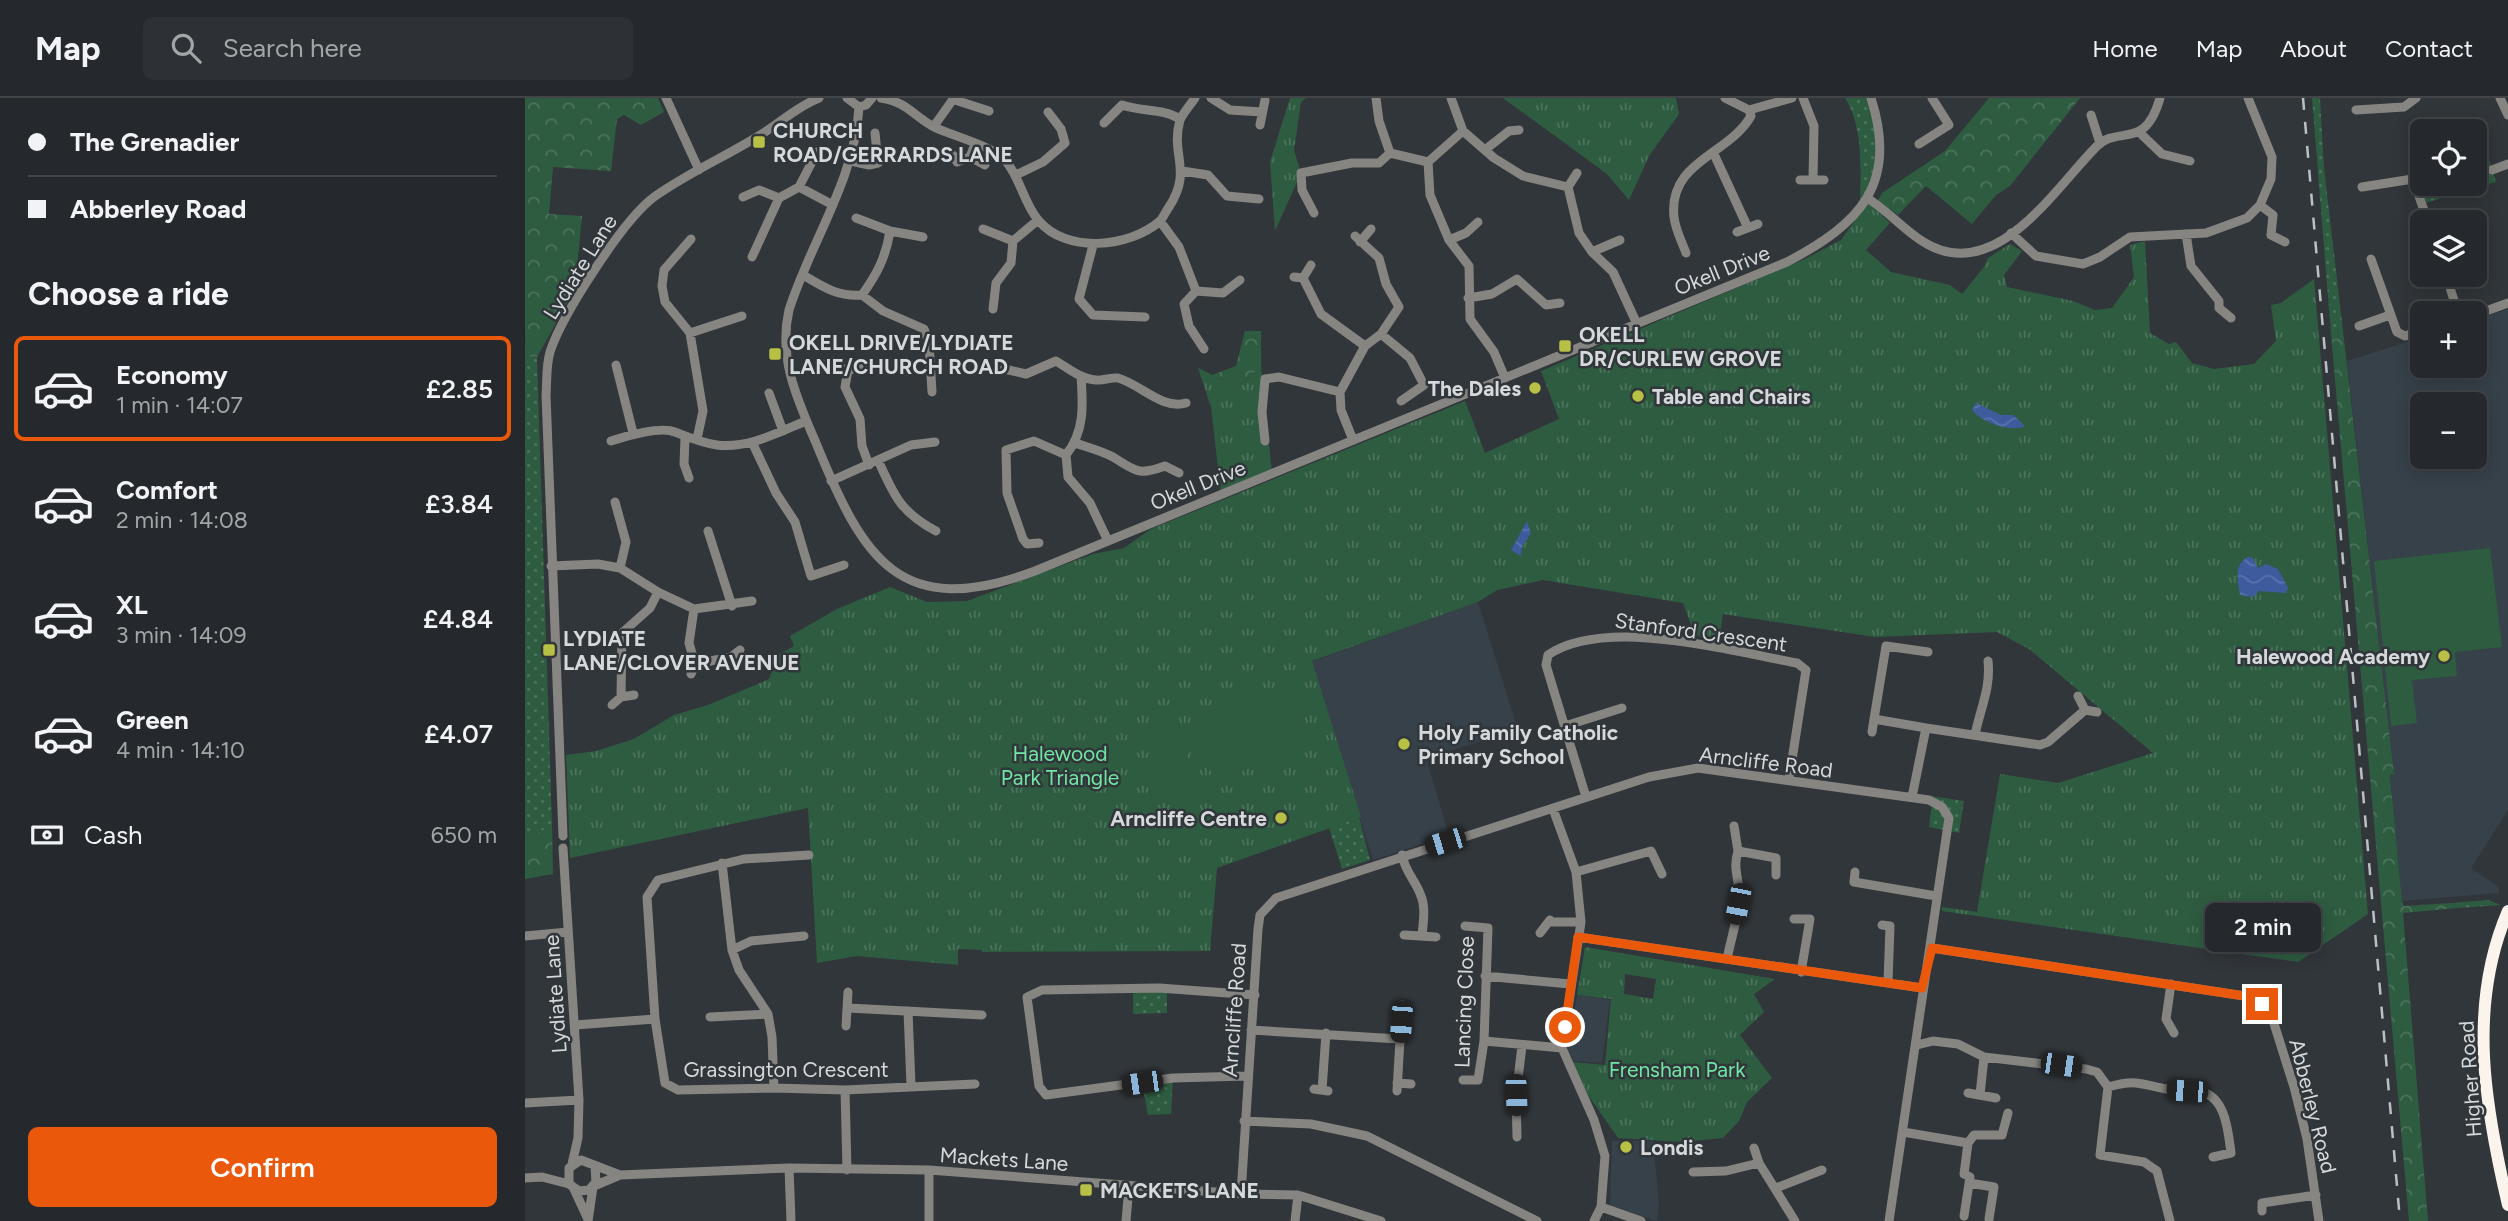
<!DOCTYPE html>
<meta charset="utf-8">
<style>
:root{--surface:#25282c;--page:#2d3034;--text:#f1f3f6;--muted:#a3a6a9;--line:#424448;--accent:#ea580c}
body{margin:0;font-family:Figtree,sans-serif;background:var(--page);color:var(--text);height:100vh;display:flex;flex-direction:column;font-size:26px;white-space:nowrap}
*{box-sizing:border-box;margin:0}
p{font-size:23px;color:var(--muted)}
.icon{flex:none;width:38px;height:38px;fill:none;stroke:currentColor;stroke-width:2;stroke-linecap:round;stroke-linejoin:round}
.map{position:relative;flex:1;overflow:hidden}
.details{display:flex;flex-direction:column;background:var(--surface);width:525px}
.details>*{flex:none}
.guide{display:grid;align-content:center;height:154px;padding:0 28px;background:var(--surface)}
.tools{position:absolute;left:1885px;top:21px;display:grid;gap:14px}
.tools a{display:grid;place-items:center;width:77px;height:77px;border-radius:10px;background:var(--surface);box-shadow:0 4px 18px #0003,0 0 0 2px var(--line);font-size:35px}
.end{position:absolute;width:32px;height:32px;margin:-16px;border:9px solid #ea580c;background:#fff;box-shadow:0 0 0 4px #fff}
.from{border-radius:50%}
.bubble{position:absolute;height:49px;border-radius:10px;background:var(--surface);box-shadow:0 4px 18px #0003,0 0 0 2px var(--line);font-size:23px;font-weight:600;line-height:49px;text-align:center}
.car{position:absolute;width:21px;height:42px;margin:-21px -10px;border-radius:9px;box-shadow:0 0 5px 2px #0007;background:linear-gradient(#222 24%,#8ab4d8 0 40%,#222 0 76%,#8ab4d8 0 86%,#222 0)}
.guide b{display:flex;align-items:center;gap:24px;height:66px;font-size:26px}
.guide b+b{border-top:2px solid var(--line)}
.guide i{width:18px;height:18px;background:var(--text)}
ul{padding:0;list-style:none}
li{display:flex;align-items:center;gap:21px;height:105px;margin:0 14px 10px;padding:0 14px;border:4px solid transparent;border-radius:10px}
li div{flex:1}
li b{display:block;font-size:26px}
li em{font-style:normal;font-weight:600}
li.selected{border-color:var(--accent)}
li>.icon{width:63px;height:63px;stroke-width:1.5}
h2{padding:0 28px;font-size:32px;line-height:84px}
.pay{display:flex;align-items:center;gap:18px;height:77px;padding:0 28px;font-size:26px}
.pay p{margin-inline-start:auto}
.action{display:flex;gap:14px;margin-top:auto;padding:14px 28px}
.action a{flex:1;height:80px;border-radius:10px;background:var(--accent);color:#fff;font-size:28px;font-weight:600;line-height:80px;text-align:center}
header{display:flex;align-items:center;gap:42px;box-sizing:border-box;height:98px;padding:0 35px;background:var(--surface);border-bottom:2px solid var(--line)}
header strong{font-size:33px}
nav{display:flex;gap:38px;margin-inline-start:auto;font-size:24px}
.search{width:490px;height:63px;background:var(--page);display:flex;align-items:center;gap:18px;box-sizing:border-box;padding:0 24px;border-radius:10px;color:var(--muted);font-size:26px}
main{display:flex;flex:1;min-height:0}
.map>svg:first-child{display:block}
.built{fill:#36414a;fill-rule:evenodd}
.grass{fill:url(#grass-dots)}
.forest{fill:url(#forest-crowns)}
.park{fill:url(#park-tufts);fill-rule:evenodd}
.garden{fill:#2e5c41}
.water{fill:url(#water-waves)}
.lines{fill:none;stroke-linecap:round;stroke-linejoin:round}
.minor{stroke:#878582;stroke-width:9}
.highway{stroke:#faf4ed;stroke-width:12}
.rail{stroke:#bcc0c3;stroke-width:2.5;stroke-dasharray:12 12;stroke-linecap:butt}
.route{stroke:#ea580c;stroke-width:9}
.poi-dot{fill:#b9c046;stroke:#31363a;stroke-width:2.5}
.labels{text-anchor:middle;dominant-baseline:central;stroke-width:5;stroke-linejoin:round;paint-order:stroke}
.poi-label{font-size:21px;font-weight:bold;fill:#d6d9dc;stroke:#31363a;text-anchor:start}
.street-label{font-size:21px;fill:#d6d9dc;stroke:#31363a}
.park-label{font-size:21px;fill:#70e6a3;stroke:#31363a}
</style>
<header>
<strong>Map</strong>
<div class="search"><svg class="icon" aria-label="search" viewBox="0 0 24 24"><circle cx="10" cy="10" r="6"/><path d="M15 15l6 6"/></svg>Search here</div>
<nav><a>Home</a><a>Map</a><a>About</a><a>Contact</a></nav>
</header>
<main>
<section class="details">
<div class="guide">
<b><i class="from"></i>The Grenadier</b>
<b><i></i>Abberley Road</b>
</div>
<h2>Choose a ride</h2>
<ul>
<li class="selected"><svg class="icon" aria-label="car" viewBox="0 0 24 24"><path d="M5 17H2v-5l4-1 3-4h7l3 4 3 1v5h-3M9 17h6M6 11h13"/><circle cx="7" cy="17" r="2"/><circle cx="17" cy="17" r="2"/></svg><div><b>Economy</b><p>1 min · 14:07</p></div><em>£2.85</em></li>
<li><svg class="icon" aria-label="car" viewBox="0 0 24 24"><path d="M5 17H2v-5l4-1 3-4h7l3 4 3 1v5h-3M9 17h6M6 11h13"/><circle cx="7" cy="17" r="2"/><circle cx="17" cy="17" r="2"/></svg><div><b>Comfort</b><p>2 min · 14:08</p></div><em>£3.84</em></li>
<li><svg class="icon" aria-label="car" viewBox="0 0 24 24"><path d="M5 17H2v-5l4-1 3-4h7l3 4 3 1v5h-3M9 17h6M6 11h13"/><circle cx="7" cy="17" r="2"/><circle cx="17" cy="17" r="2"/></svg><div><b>XL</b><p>3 min · 14:09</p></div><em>£4.84</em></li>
<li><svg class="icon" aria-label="car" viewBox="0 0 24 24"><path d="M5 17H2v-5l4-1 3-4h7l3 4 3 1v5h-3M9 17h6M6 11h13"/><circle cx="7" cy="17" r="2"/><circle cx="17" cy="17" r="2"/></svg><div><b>Green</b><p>4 min · 14:10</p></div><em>£4.07</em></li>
</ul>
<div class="pay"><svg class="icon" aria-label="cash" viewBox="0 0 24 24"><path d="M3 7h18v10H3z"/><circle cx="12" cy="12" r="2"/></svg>Cash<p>650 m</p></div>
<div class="action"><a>Confirm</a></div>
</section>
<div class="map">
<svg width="1983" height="1123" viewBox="0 0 1983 1123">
<defs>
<pattern id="grass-dots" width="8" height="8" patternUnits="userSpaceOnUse" patternTransform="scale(1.75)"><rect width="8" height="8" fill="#2e5c41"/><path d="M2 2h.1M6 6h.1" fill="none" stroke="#4c735c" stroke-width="1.8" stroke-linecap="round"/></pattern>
<pattern id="forest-crowns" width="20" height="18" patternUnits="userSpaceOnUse" patternTransform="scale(1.75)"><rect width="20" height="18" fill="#2e5c41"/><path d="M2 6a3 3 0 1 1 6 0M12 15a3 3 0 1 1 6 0" fill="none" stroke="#4c735c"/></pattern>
<pattern id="park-tufts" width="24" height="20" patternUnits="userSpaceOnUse" patternTransform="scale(1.75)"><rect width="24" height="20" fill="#2e5c41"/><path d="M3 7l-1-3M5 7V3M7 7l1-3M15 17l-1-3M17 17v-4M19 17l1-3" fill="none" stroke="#4c735c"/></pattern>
<pattern id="water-waves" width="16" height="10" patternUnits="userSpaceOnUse" patternTransform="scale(1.75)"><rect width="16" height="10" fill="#3e5b9e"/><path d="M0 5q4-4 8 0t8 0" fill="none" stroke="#5972ab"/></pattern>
</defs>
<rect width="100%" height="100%" fill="#31363a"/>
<!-- built -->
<path class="built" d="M1983,211V712L1946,770L1974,789V795L1877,803L1865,677L1869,676L1822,263L1897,239V268H1950V222ZM1897,306H1950V359H1897Z
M953,504L993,632L901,660L924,737L848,762L786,564Z
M1052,897L1085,902L1077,965L1049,963L1043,952Z
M1087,1043H1128L1134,1106L1132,1123L1085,1108Z"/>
<!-- grass -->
<path class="grass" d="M1320,0H1345L1355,62L1335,111C1335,75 1340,32 1320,0Z
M1787,0H1795L1799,70L1818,233L1806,236Z
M1964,61L1971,84L1897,106L1888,81L1897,79V86H1950V65Z
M0,234L2,258L12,259L27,728L0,741Z
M1406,698L1439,703L1434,735L1404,729L1407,704L1398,701Z
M834,719L845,762L817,771L804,730Z
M1963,802L1976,807L1933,810L1927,805Z
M642,890V915L608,916V891Z
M648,980L646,1016L623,1017L617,985Z"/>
<!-- forest -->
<path class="forest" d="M0,0H133L139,14L116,27L99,17L92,21L86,73L28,69L24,116L57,118L50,191L12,259L2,258L0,234Z
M1464,0H1555L1485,88L1471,97L1447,126L1401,88L1373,117L1353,102L1357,95L1420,53Z
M720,233H736V269L712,289L687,277L711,268Z
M1818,233L1869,676L1865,677L1877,803L1879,808L1927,805L1933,810L1878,815L1903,1123H1884L1806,236Z
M27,728L28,776L0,781V741Z"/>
<!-- park -->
<path class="park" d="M765,0H781L776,4L769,52L776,75L750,133L745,64Z
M978,0H1151L1154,16L1124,58L1104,102L1082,76Z
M1343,104L1365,125L1341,152L1366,174L1425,187L1437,196L1459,169L1463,160L1485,146L1497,153L1479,177L1482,189L1548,203L1570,212L1587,210L1609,179L1605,147L1620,143L1625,235L1644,246L1651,244L1667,265L1689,271L1729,266L1751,243L1746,207L1756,205L1789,181L1843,816L1773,864L1417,813V809L1452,814L1475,676L1533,685L1628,655L1504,551L1472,534L1350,539L1198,516L1194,541L1170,537L1158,505L1018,482L972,492L953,504L787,563L836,719L692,770L685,853L457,854V852L433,851V867L332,858L292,865L283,710L45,760L41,657L71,653L109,641L149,617L183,607L244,581L253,557L269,548L265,538L312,511L365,489L402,504L442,503L568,456L599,450L626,431L940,303L960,355L1034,321L1016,273L1280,161L1316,142Z
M736,269L747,375L696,396L686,309L673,270L712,289Z
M1060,849L1250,881L1229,896L1239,914L1215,937L1247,980L1222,1004L1214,1023L1198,1040L1156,1044L1093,1040L1063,997L1048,964L1080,967L1086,901L1052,897ZM1100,876L1131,881L1128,901L1099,896Z"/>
<!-- garden -->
<path class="garden" d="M1965,450L1977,549L1930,554L1932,578L1887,582L1892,625L1866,628L1849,463Z
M766,586L787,650L689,682L668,618Z
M653,623L659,644L623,655L616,635Z
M659,648L673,692L630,706L615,662Z"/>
<!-- water -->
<path class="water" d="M1451,305L1476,317H1488L1500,328C1486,335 1456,324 1447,312Z
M1002,423L1006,435L997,449L996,458L986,452Z
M1723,459L1728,460L1733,470L1741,466L1753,471L1763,490L1761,495L1734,493L1728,499L1715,497C1713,482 1708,467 1723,459Z"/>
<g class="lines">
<!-- minor -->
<path class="minor" d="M141,0L174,72
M322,0L334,9L341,7L347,0
M356,0C383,4 389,19 411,30C429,38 466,48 479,61C495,78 498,104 513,122C541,156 604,150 635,123C638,120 641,113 644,109C668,72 645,57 655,22C658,15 666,6 670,0
M686,0L705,12L737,14
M851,0L854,23L865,55L903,64
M926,0L938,33L969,60L998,78L1043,89L1054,135L1067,154L1088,174L1112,226
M1200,0L1224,12L1267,0
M1278,0L1289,28L1288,82
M1975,0L1983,17
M430,2L464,13
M334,9C330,82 286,143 264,212C253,260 272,301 291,345C338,460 374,524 510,473L1262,164C1334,126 1374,87 1346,0
M1831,12L1879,9L1891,0
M1566,17L1575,45
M579,25L597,7C617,14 638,10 655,21
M735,27L740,2
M409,28L429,0
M938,33L903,64L905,97L924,142L944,168L945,221L969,254L980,280
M1615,35L1637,56L1665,63
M1394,46L1424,27L1407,0
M961,51L984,33L994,32
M1188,54L1223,130
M428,57L432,64L445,59L450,46
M445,59L460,67
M326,63L344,67L353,65L350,35
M1967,72L1983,66
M657,73L683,77L702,98L734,101
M491,77L518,64L540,45L536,31L523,14
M1275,82H1299
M274,89L292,54
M1043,89L1052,75
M1837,89L1888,81L1903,124
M218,99L234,92L254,100
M1342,100C1362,112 1377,130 1397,143C1469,190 1529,91 1572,48C1594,27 1620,53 1635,0
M1735,107L1748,117L1746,137L1760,144
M789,115L777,92L776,75L827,65H854L865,55
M331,120L365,133L398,139
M635,123L654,149L671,193L698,195L715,182
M458,131L488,143
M1212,134L1233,126
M1486,135L1511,158L1558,166L1575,159L1605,139L1681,135L1722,120L1735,107L1746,81L1747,59L1723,0
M1661,136L1666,168L1694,203V210L1706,220
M166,141L139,172L137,188L140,204L165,235L178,313L172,341
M924,142L941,135L953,124
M835,144L846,131
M568,147L554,201L568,217L620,219
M1067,154L1095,142
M1161,155C1157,144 1150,131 1149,119C1143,63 1204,57 1226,18L1224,12
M227,159L254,100L274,89L308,107
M1846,161L1872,234L1880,238L1897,232
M278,177C298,189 313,199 337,197L358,213L399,231L404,245L407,294
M1921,177L1933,215
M769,179L778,180L796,216L840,248
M778,180L786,167
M671,193L659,206L664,228L679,251
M337,197C352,176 361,159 365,133
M943,200L967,196L992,181L1021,207L1035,205
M468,211L471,185L486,165L488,143L513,122
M1950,217L1983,205
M1834,228L1865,217
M165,235L217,218
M856,236L885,260L899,287L876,303
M296,266L323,272L320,289L335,321L337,348L344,367
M91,267L108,335
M479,271L501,276L531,263C544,271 556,281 571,282C578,283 587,279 593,280C615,286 637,312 661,305
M323,272L338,269
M556,278C558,307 560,333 541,357L543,379L565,405L583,443
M244,295L258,333
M160,340L159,366L164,380
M828,342L816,312L815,294L840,248L856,236L874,209L861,186L854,160L830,138
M86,343C101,338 136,328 150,334C163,339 177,345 192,347C223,351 254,334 281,323
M740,343L737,314L740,281L754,279L815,294
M227,344L251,395L270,424L286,478L319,467
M550,345C562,349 577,353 588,359C611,373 613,378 640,368L654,375
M353,362C369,397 375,414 411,433
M306,383L386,347L410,344
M90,404L101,444L95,470
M183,433L207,508
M514,445L502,446L498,441L482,395L481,352L509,343L541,357
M26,468L73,466L95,470L133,494L169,511L227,503
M169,511L164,545L170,566L206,559L215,552
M166,576L170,566
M96,599L97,535L125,510L133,494
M87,607L96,599L109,597
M1560,612L1572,614
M1040,628L1097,610
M1401,630L1515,647L1523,644L1560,612L1553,598
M1347,634L1349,621
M1450,637C1455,611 1466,591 1463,563
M1061,699L1021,567L1023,557C1080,518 1206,553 1272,565L1281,572L1264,681
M1387,699L1401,630L1349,621L1361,548L1403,554
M1028,711L1051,774L1056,824L1037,950L1069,1022L1080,1058L1076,1109L1069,1123
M1209,728L1213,753
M38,738L21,297C22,284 21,267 25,254C37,217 98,122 129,99C164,74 204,57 240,34C259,22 273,8 294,0
M38,750L54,1002L53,1040L47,1066
M284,757L219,761L133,782L122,799L130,921L140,985L153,992L249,990L320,992L450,986
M877,757C880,774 891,783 896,798C901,810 898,825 897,838
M197,765L207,852L214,872L243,916L247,939L249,990
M1051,774L1126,753L1137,776
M1330,774L1329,784L1411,798
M1269,821H1285L1276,874
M1026,824H1056
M1357,827L1365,828L1363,884
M1015,835L1025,822
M879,837L911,839
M0,838L43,834
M1053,839L1397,890
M1407,850L1726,899L1746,916L1769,989L1782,1041L1794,1123
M207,852L226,843L279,838
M1202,861C1206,840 1215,815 1214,793C1213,778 1208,769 1213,753L1251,760V777
M960,878L1045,886
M1646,886L1641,921L1649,935
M323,910L457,917
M383,913L386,987
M185,919L243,916
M50,927L130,921
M321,928L323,894
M726,932L874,941
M959,943L1037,950
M1392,947L1408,943L1433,946L1459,959L1561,971L1572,974L1583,989C1613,981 1613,986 1641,991C1651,993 1662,991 1673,993C1701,997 1703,1033 1706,1055L1688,1059
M721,978L648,980L521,997L514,988L502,899L517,892L634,890L730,897
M938,982H953L959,943L963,830L940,828
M872,985L886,986
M1583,989L1575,1057L1619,1064L1632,1073L1645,1123
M789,991L803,993
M320,992L322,1072
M797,992L801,935
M872,993L877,907
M1443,995L1471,1000
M1455,997L1459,959
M0,1005L54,1002
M719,1023L786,1026L842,1038L1012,1123
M1378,1034L1443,1045L1439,1076L1445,1079L1439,1118
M992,1039L991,997L997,948
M1443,1045L1449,1037H1477L1483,1015
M1229,1050L1234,1065
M70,1069L71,1084L64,1092L54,1093L44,1086V1070L56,1062L95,1077
M264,1070L266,1123
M404,1072V1123
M1168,1074L1201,1073L1234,1065L1270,1123
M0,1080L17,1079L44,1086
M1444,1085L1469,1089L1464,1121
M69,1088L95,1077L264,1070L404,1072L716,1096L773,1097L856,1123
M1251,1090L1297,1072
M49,1091L62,1119
M716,1096L733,831L735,817L751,800L1124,679L1173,670L1404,702L1417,709L1424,720L1364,1123
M1076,1109L1116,1123
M1737,1113V1105L1791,1097
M63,1123L68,1089
M601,1123L604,1088
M770,1123L773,1097"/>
<!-- highway -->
<path class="highway" d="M1983,813C1942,908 1960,1009 1983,1107"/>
<!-- rail -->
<path class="rail" d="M1778,0L1875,1123"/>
</g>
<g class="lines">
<!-- route -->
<path class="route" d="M1040,929L1053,839L1397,890L1407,850L1726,899L1737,906"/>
</g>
<!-- markers -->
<g class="poi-dot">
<rect x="227" y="37" width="14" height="14" rx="3.5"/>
<rect x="1033" y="241" width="14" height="14" rx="3.5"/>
<rect x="243" y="249" width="14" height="14" rx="3.5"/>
<circle cx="1010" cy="290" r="7"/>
<circle cx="1113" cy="298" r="7"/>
<rect x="17" y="545" width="14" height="14" rx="3.5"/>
<circle cx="1919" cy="558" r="7"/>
<circle cx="879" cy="646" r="7"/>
<circle cx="756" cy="720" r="7"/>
<circle cx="1101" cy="1049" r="7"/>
<rect x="554" y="1085" width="14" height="14" rx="3.5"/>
</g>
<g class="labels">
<!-- poi labels -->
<g class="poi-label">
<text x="248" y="32">CHURCH<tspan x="248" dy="24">ROAD/GERRARDS LANE</tspan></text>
<text x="1054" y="236">OKELL<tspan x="1054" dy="24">DR/CURLEW GROVE</tspan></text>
<text x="264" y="244">OKELL DRIVE/LYDIATE<tspan x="264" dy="24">LANE/CHURCH ROAD</tspan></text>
<text x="996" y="290" text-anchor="end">The Dales</text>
<text x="1127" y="298">Table and Chairs</text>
<text x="38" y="540">LYDIATE<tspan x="38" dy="24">LANE/CLOVER AVENUE</tspan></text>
<text x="1905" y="558" text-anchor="end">Halewood Academy</text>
<text x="893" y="634">Holy Family Catholic<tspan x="893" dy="24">Primary School</tspan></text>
<text x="742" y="720" text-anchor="end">Arncliffe Centre</text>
<text x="1115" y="1049">Londis</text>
<text x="575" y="1092">MACKETS LANE</text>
</g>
<!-- street labels -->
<g class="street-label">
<text transform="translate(55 169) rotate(-58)">Lydiate Lane</text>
<text transform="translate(1197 172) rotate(-22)">Okell Drive</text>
<text transform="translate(673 387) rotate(-22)">Okell Drive</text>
<text transform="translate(1176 534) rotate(8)">Stanford Crescent</text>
<text transform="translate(1241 664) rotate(7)">Arncliffe Road</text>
<text transform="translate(30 896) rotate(-94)">Lydiate Lane</text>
<text transform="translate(939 904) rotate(-88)">Lancing Close</text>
<text transform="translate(709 912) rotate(-86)">Arncliffe Road</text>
<text x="261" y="971">Grassington Crescent</text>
<text transform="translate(1945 981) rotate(-94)">Higher Road</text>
<text transform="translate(1788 1008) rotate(76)">Abberley Road</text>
<text transform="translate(479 1061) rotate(4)">Mackets Lane</text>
</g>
<!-- park labels -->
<g class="park-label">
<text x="535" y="655">Halewood<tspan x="535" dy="24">Park Triangle</tspan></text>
<text x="1152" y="971">Frensham Park</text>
</g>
</g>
</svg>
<div class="tools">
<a><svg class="icon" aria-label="locate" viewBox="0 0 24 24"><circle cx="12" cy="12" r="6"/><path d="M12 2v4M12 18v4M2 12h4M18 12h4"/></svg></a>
<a><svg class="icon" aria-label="layers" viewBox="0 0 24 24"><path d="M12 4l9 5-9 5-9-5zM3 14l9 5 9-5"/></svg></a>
<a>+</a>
<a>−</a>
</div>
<i class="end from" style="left:1040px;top:929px"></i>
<i class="end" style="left:1737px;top:906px"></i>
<div class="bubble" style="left:1680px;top:805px;width:116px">2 min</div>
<i class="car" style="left:920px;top:744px;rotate:253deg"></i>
<i class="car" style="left:1213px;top:806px;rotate:191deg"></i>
<i class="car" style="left:876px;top:924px;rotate:184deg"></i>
<i class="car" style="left:1536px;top:967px;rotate:98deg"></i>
<i class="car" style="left:617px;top:985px;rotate:262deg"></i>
<i class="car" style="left:1662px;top:993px;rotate:274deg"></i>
<i class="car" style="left:991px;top:997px;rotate:178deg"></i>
</div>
</main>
